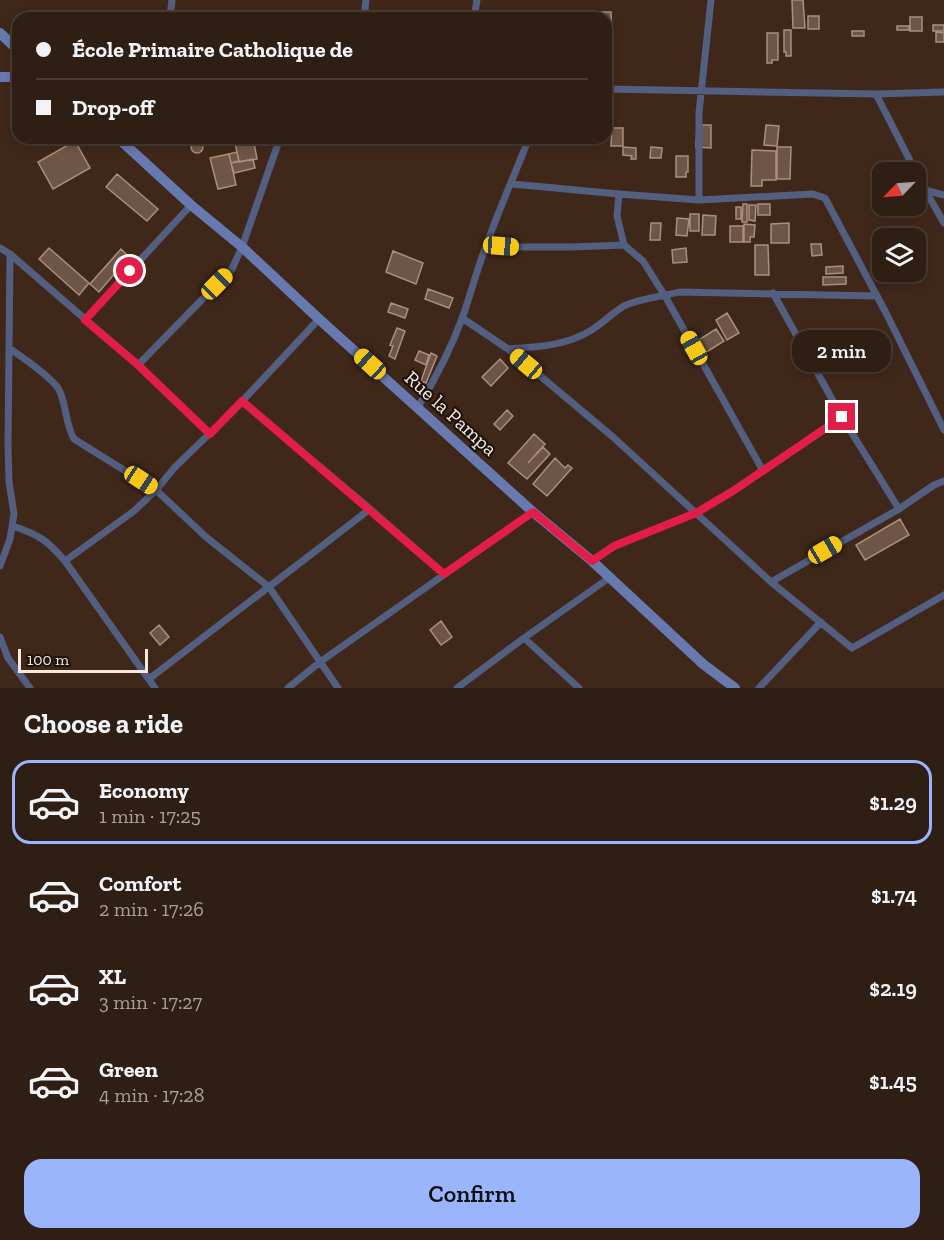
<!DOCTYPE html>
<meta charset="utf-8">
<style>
:root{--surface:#2f1e14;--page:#37271d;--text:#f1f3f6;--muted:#a7a2a0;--line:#4a3c34;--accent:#9bb5fd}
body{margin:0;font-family:"Zilla Slab",serif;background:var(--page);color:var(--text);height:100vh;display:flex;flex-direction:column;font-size:22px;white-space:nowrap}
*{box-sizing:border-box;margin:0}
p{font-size:20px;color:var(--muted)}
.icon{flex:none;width:33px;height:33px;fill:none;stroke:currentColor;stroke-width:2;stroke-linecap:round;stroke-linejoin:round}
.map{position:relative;height:688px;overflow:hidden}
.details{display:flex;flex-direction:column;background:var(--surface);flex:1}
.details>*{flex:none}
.banner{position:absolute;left:12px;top:12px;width:600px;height:132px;border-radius:18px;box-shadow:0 3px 9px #0003,0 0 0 2px var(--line);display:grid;align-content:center;height:132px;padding:0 24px;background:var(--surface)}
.needle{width:39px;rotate:245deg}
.controls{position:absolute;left:872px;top:162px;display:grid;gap:12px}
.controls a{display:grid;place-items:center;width:54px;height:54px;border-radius:12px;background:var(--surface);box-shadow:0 3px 9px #0003,0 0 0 2px var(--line);font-size:30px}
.scale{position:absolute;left:18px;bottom:15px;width:130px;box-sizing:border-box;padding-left:6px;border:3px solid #f8e8e0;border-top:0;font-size:16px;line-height:21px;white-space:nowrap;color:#f8e8e0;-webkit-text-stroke:4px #1e140e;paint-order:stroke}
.end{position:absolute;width:27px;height:27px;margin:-14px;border:8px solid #e11d48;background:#fff;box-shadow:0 0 0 3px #fff}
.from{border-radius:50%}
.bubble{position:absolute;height:42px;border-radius:18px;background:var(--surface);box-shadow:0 3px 9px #0003,0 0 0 2px var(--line);font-size:20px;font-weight:600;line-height:42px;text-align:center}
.car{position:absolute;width:18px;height:36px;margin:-18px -9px;border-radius:8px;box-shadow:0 0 4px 2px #0007;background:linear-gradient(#f5c518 24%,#345 0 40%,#f5c518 0 76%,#345 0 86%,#f5c518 0)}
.banner b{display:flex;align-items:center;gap:21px;height:57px;font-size:22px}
.banner b+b{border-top:2px solid var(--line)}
.banner i{width:15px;height:15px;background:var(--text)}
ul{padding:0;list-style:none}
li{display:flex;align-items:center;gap:18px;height:84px;margin:0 12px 9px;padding:0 12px;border:3px solid transparent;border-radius:18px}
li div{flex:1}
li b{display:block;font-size:22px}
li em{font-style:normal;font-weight:600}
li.current{border-color:var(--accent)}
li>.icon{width:54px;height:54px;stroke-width:1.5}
h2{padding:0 24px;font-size:27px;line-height:72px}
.action{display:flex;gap:12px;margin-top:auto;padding:12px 24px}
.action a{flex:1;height:69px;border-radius:18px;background:var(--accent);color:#111;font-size:24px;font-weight:600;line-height:69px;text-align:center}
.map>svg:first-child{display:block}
.building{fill:#6f5546;stroke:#ab8f7e;stroke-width:1.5}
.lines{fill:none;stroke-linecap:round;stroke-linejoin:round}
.street{stroke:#535f81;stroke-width:7}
.secondary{stroke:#6779af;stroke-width:10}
.route{stroke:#e11d48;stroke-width:8}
.labels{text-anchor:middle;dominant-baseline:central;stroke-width:4.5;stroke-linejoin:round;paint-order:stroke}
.street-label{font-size:20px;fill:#f8e8e0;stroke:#1e140e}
</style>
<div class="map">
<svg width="944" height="688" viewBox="0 0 944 688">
<rect width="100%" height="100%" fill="#3f281a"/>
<!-- building -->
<path class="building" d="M792,0H803L805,28H793Z
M597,12H611L612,39H606V18H597Z
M808,16H819V29H808Z
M910,17H922V31H910Z
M933,25H944V31H933Z
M897,26H909V30H897Z
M784,30H791V56H786V52H784Z
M852,31H864V36H852Z
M936,32L944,33V42H936Z
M767,33H778V60H772V63H767Z
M697,125H711V148L696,147Z
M766,125L779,126L777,146L764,145Z
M612,128H623V146H611Z
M234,138H253L257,159L239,162Z
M191 147a6 6 0 1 1 12 0a6 6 0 1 1-12 0Z
M75,141L90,168L53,189L38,162Z
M623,147L636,148V159H631L632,156L623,155Z
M651,147L662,148L661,158H650Z
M777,147H791L790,179H777Z
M752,150L776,151V180H762V186H751Z
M237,152L239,161L231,163L229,154Z
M229,154L236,185L218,189L210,158Z
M676,156H688V172H686V177H676Z
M253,159L255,168L234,173L231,163Z
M117,174L158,209L147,221L106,187Z
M743,204H747V222H742Z
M758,204H770V215H758Z
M749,205H756L755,221L749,220Z
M736,207H741V219H736Z
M690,214H699V231H690Z
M703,215L716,216L715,235H702Z
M677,218L689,219L687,236L676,235Z
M651,223H661L660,240H650Z
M789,223V243H771V224Z
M744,224L755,225L754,237H750V242H744Z
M730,226H743V242H730Z
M811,244H821L822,255L812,256Z
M755,245H768L769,275H755Z
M49,248L89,283L79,295L39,259Z
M686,248L687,262L673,263L672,250Z
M121,249L129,257L99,292L90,284Z
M393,251L423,263L416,284L386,272Z
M843,266V273L826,274V267Z
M823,277H846V284L823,285Z
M428,289L453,298L449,308L425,299Z
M391,303L408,309L405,318L388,312Z
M727,313L739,333L727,340L716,320Z
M397,328L405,331L395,359L389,356L393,346L390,345Z
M716,329L724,341L705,353L697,341Z
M419,351L429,355L426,365L415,360Z
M431,353L437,356L426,383L421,381Z
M500,359L508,368L491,386L482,377Z
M507,410L513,416L500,430L494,424Z
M534,434L545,444L528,463L543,447L550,454L527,479L508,463Z
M555,458L565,468L568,465L572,468L547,496L533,484Z
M900,519L909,535L865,560L856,545Z
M441,621L452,637L441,645L430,630Z
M159,625L169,637L160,645L150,633Z"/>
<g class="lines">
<!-- street -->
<path class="street" d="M711,0L699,113V200L813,194L825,198L886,313L944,430
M170,18L172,0
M364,18L366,0
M474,18L477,0
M606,89L876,94L944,92
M876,94L925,190L944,223
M512,184L619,194
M925,190L944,195
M699,200L619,194L617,216L624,245L643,261L665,296L762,469
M485,247H571L624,245
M0,248L10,254L138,365L210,434
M773,293L842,417L899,509
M462,318L508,349L613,437L771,582L852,648L944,595
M85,320L191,205
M9,348C22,357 49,375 58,388C66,400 65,424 74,439L156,490L206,537L269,587L338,688
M508,349C536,347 565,346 590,331C602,324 612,313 624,306C641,298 661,297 679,292L876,296
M138,365L232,269L242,247L280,138
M242,401L370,509L444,574
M418,407C436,378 451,349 463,316C471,293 477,269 486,246C499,209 515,174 529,138
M13,526C39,535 47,540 65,561L155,688
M65,561L134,511L156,490L175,467L234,410L319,319
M592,561L614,546L696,513L733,491L842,417
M0,566L10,539L14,514L9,482L8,446L10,254
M771,582L899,509L934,485L944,481
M0,637L8,658L30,688
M524,638L609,578
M149,679L370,509
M288,688L320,662L533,512
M457,688L524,638L579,688
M759,688L821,622"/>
<!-- secondary -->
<path class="secondary" d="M0,33L18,50
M0,77H18
M118,138L191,205L242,247L319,319L533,512L592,561L703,664L735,688"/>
</g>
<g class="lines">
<!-- route -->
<path class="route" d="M130,271L85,320L138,365L210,434L242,401L444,574L533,512L592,561L614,546L696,513L733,491L842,417"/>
</g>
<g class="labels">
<!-- street labels -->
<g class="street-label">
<text transform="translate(451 413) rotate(42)">Rue la Pampa</text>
</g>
</g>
</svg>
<div class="controls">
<a><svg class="needle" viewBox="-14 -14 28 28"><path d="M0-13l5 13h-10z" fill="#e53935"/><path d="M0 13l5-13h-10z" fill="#a7a2a0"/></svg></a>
<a><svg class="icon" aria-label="layers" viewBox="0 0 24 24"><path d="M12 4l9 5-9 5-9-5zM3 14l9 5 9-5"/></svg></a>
</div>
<div class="scale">100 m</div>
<i class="end from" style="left:130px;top:271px"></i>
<i class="end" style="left:842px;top:417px"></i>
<div class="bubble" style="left:792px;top:330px;width:99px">2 min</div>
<i class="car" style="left:501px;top:246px;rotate:94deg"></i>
<i class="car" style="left:217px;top:284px;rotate:45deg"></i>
<i class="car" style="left:694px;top:348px;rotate:331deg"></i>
<i class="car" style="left:370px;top:364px;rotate:312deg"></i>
<i class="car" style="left:526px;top:364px;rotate:310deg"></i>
<i class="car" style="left:141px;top:480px;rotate:123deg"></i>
<i class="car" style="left:825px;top:550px;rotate:60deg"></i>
<div class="banner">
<b><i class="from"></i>École Primaire Catholique de</b>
<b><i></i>Drop-off</b>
</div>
</div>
<section class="details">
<h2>Choose a ride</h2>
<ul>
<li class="current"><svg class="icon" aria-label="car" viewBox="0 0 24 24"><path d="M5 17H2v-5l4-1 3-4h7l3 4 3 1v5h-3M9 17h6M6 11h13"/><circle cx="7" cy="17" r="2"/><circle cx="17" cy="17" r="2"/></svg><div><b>Economy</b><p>1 min · 17:25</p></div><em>$1.29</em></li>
<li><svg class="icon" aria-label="car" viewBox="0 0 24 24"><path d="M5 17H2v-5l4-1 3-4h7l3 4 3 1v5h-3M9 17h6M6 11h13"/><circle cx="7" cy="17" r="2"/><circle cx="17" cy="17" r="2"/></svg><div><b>Comfort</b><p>2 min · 17:26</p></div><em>$1.74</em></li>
<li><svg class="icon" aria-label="car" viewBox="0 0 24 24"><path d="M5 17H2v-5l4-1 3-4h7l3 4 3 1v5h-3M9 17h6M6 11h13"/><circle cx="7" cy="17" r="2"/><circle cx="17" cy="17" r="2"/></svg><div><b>XL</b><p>3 min · 17:27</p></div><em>$2.19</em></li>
<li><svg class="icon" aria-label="car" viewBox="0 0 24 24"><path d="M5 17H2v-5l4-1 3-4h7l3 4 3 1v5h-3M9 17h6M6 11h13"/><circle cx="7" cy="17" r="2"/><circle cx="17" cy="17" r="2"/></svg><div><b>Green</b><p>4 min · 17:28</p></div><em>$1.45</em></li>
</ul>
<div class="action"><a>Confirm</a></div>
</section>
